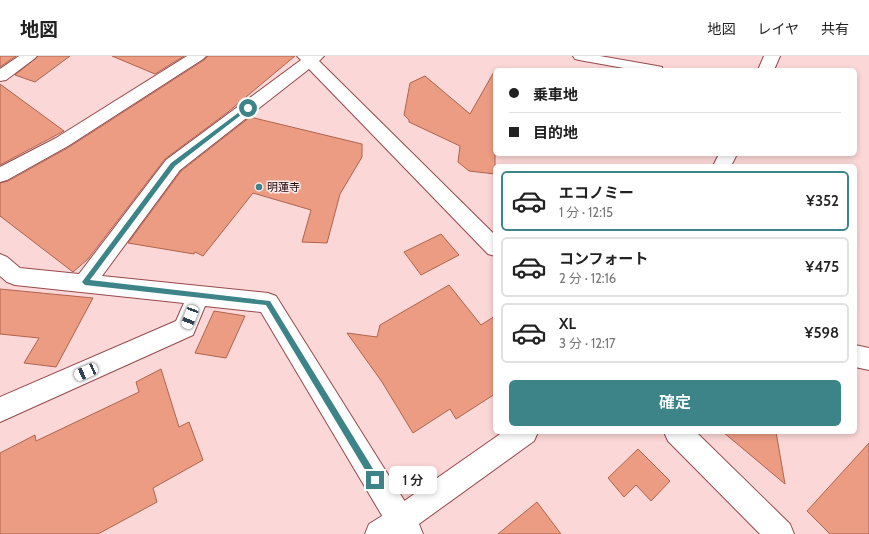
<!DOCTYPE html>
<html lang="ja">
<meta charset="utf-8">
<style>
:root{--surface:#fff;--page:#f2f2f2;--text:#222;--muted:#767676;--line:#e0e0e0;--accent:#3c8487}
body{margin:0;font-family:Cabin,"Noto Sans JP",sans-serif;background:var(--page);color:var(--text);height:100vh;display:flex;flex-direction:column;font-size:15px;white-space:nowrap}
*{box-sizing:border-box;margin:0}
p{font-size:13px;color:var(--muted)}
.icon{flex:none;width:22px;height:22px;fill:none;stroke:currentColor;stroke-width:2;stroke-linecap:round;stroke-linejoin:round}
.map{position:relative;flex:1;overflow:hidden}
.sheet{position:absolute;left:493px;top:108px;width:364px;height:270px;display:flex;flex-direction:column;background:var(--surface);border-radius:6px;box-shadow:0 2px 6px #0003}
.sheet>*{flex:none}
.top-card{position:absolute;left:493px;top:12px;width:364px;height:88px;border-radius:6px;box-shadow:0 2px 6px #0003;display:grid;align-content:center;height:88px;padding:0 16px;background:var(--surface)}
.end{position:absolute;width:18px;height:18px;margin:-9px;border:5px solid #3c8487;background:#fff;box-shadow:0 0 0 2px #fff}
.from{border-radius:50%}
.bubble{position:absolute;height:28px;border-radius:6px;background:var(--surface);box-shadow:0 2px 6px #0003;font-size:13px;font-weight:600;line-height:28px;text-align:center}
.car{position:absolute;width:12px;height:24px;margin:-12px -6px;border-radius:5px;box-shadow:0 0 3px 1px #0007;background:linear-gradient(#fff 24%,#345 0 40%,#fff 0 76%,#345 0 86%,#fff 0)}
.top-card b{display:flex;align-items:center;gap:14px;height:38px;font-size:15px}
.top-card b+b{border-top:1px solid var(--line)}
.top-card i{width:10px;height:10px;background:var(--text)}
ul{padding:7px 0 0;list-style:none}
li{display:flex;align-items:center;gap:12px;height:60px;margin:0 8px 6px;padding:0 8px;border:2px solid var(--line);border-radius:6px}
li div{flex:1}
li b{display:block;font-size:15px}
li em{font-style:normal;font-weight:600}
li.on{border-color:var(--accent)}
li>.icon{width:36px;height:36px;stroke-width:1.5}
.primary-button{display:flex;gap:8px;margin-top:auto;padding:8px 16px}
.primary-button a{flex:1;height:46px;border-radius:6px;background:var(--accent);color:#fff;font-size:16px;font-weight:600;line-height:46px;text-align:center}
header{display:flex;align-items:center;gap:24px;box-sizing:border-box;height:56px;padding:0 20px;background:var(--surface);border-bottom:1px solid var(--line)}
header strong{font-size:19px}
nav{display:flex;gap:22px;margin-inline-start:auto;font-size:14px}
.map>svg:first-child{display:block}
.building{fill:#ec9c83;stroke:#ae644c}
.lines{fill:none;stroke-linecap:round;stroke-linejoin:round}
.lane-casing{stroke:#95494d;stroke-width:2}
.street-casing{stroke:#95494d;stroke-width:2}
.secondary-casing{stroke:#95494d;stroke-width:2}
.lane{fill:#fff;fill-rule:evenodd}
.street{fill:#fff;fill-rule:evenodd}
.secondary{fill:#fff;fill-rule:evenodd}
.route{fill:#3c8487}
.poi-dot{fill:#3c8487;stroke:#fce9e9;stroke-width:1.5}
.labels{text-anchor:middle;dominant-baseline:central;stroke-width:3;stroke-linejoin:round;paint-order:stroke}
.poi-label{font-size:11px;fill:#210407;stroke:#fce9e9;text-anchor:start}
</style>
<header>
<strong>地図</strong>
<nav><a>地図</a><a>レイヤ</a><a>共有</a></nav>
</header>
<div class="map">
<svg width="869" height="478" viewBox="0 0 869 478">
<rect width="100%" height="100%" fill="#fcd7d7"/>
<!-- building -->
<path class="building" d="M0,0H16L0,11Z
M38,0H70L35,26L15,19Z
M112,0H184L155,18Z
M208,0H295L228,56L165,103L88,203L73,216L0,160V127L8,125L69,91L204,4Z
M495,14V118L469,115L458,106L460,90L409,66V64L404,59L410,27L425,20L470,58Z
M0,28L64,75L0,109Z
M250,61L362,88V101L340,138L327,187L302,186L311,154L253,137L203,200L195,196L194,198L128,187L181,115Z
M441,178L459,199L421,219L404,196Z
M449,229L481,269L495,260V338L456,363L450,353L413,377L382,326L347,277L377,281L380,269Z
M0,233L93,242L56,311L24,307L39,282L0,278Z
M214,255L245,260L226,302L195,297Z
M161,313L179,371L189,366L203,404L153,432L157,446L98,478H0V397L35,379L36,385L139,336L136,326Z
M723,376H776L785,428Z
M869,387V478H830L807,455Z
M638,393L670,425L651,445L636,429L624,441L608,422Z
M537,446L561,478H498Z"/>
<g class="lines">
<!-- lane casing -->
<g class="lane-casing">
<path id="lane" d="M573,0H600L657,10L662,11L663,14H635L579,4L575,3Z"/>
</g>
<!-- street casing -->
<g class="street-casing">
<path id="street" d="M19,0H37L34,3L6,24L0,25V13Z
M187,0H206L203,3L68,90L7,124L0,126V111L56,82Z
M297,0H324L319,5L495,179V200L488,198L309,13L180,114L102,220L268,237L276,240L419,468L423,478H393L261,256L205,250L193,279L0,366V341L176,265L184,247L15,229L7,226L0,220V198L7,201L20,212L79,218L166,104L301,4Z
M855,289L869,292V314L855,311Z
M664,376H696L790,468L794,478H760L668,385Z"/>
</g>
<!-- secondary casing -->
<g class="secondary-casing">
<path id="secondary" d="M764,0H780L774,14H758Z
M719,98H737L731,110H713Z
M503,376H538L534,385L405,478H365L369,468L390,455Z"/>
</g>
<!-- lane -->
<use href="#lane" class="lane"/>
<!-- street -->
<use href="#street" class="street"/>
<!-- secondary -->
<use href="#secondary" class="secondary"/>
</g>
<!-- route -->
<path class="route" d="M246,51L250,52L175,110L90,224L270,245L378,421L379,424L375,428L373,427L266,249L85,229L82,226L171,107Z"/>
<!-- markers -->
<circle class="poi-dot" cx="259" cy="131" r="4"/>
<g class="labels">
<!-- poi labels -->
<g class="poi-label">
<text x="267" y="131">明蓮寺</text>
</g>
</g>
</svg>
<i class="end from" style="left:248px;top:52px"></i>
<i class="end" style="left:375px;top:424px"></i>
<div class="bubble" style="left:389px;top:410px;width:48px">1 分</div>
<i class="car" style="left:190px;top:261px;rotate:201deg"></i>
<i class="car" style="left:86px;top:316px;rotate:246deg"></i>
<div class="top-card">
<b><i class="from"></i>乗車地</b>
<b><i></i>目的地</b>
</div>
<section class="sheet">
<ul>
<li class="on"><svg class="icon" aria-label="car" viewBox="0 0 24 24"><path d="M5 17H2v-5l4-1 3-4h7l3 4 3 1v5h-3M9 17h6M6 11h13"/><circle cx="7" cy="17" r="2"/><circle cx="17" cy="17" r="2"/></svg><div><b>エコノミー</b><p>1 分 · 12:15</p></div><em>¥352</em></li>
<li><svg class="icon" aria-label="car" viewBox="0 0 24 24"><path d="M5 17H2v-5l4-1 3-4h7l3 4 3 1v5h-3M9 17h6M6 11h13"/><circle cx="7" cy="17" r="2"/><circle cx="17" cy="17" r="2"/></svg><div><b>コンフォート</b><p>2 分 · 12:16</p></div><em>¥475</em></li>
<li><svg class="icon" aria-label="car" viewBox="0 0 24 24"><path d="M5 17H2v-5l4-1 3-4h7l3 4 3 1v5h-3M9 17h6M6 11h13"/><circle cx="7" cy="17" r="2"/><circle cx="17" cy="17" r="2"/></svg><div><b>XL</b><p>3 分 · 12:17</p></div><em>¥598</em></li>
</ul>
<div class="primary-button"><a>確定</a></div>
</section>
</div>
